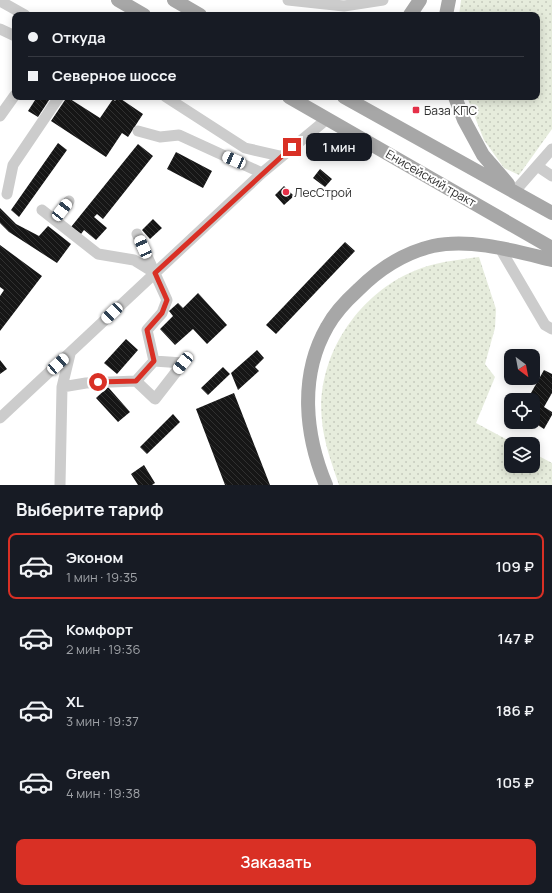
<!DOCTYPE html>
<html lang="ru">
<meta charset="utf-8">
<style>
:root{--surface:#171b24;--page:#20242c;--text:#f1f3f6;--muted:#9ea1a6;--line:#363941;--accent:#d93025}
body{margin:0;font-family:Manrope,sans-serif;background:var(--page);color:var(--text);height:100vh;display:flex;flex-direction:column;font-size:15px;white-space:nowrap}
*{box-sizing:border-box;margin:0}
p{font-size:13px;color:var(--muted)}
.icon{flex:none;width:22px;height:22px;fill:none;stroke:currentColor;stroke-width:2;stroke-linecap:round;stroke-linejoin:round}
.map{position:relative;height:485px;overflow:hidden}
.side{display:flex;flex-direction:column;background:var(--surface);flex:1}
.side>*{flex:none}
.banner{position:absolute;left:12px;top:12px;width:528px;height:88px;border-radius:8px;box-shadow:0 2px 10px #0003;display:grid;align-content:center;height:88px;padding:0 16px;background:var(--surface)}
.needle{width:26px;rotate:148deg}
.tools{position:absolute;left:504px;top:349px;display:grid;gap:8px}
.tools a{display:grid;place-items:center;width:36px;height:36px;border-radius:8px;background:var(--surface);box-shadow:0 2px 10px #0003;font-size:20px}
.end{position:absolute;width:18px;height:18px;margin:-9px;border:5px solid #d93025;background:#fff;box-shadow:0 0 0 2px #fff}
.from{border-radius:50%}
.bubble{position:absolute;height:28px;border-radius:8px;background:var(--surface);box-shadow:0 2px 10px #0003;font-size:13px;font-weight:600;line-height:28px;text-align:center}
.car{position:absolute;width:12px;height:24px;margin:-12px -6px;border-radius:5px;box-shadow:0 0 3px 1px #0007;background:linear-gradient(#fff 24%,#345 0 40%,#fff 0 76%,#345 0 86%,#fff 0)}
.banner b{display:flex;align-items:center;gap:14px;height:38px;font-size:15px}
.banner b+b{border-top:1px solid var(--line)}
.banner i{width:10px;height:10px;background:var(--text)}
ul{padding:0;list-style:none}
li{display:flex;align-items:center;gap:12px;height:66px;margin:0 8px 6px;padding:0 8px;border:2px solid transparent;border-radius:8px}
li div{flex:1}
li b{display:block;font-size:15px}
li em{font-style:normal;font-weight:600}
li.on{border-color:var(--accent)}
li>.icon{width:36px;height:36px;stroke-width:1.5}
h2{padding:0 16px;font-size:18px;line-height:48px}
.cta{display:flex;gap:8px;margin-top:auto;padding:8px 16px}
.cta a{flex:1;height:46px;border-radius:8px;background:var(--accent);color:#fff;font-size:16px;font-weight:600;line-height:46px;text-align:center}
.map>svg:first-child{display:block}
.grass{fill:url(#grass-dots)}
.building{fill:url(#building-back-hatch)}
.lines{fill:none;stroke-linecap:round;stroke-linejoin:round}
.minor{stroke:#ccc;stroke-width:11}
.major{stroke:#a7a7a7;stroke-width:14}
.route{stroke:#d93025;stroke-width:5}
.poi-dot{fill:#e63049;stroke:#fff;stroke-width:1.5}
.labels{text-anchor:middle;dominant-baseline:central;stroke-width:4;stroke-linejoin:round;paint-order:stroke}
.poi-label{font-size:12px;fill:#2f2f2f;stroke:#fff;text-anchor:start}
.street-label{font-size:12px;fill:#2f2f2f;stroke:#fff}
</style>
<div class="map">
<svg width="552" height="485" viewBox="0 0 552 485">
<defs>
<pattern id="grass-dots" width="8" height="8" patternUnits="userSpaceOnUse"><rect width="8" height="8" fill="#e6ecdc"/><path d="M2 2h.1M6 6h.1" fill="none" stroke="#c6cbbd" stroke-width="1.8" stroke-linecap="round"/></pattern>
<pattern id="building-back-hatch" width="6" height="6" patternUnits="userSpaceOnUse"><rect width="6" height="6" fill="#161616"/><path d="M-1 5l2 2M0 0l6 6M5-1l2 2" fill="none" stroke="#303030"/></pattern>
</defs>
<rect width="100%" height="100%" fill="#fff"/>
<!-- grass -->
<path class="grass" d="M461,0H552V129L519,175L504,168L484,140L467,97H537V15H459Z
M479,257L496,309L495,328L485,364L495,377L476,423L515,444H511V466H533V453L552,463V485H339C332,464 324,443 322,421C315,358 357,295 414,271C434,262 457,260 479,257Z"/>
<!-- building -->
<path class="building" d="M37,97H51L38,117L28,111Z
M67,97L100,118L113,99L115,101L118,97L143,114L128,137L122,133L106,157L51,121Z
M58,143L67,150L19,217L11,210Z
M138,144L153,156L103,219L97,214L94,217L107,228L96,240L84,230L81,234L71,227Z
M176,152L212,171L203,188L167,169Z
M320,169L332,179L325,187L313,178Z
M284,186L294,196L284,205L275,195Z
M0,208L16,224L39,236L48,226L71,244L57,263L9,232L0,223Z
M153,219L162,228L150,239L142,230Z
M345,242L355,251L276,334L266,325Z
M0,245L42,276L0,331V296L4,290L0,287Z
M198,293L227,325L207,344L193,329L175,345L160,329L173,316L169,311L178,303L183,308Z
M126,339L138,350L117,374L104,363Z
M257,350L264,358L255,367L259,371L238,390L231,373Z
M0,360L7,369L0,374Z
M223,367L230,374L208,395L201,388Z
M544,370L552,374V393L544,407L552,412V415L544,429L533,422V400H527Z
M108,387L130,412L118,422L96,398Z
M234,393L270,485H225L196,409Z
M173,414L180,422L147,454L140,447Z
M144,465L155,483L152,485H138L131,474Z"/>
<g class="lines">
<!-- minor -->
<path class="minor" d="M288,0L344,6L383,0
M0,1L25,15
M0,29L15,36
M166,97L245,148L280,156
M0,116L15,95
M138,131L160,137L179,135L262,173
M537,166L552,176
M515,191L552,149
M7,194L13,165L59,97
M42,210L98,254L134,260L155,273
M55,219L69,201
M137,234L167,300L162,313L147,330L154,361L183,363L155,399L136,381L154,361
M501,250L545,325L552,329
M62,387L86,383L136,381
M0,418L262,173L327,119
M60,485L62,387L70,354"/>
<!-- major -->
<path class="major" d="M118,0L144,15
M174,0L200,15
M410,15L420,0
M446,15L449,0
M289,97L552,248
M344,97L552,213
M455,97L464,120L483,155L508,184
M326,485C305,435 299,376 327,327C334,314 347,300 358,290C379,269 403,253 433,246C471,238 515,251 552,260"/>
</g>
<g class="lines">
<!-- route -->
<path class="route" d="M98,382L136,381L154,361L147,330L162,313L167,300L155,273L292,147"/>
</g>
<!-- markers -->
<g class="poi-dot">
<rect x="412" y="106" width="8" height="8" rx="2"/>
<circle cx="286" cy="192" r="4"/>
</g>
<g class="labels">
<!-- poi labels -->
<g class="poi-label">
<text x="424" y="110">База КПС</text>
<text x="294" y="192">ЛесСтрой</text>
</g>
<!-- street labels -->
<g class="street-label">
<text transform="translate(431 178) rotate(30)">Енисейский тракт</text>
</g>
</g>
</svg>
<div class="tools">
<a><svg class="needle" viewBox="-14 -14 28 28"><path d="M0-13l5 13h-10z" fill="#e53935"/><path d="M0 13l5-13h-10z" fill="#9ea1a6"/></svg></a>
<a><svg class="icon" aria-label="locate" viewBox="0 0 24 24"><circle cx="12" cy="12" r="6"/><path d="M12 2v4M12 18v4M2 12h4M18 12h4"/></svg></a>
<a><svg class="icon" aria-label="layers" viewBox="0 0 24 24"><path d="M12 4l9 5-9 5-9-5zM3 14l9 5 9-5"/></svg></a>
</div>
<i class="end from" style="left:98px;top:382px"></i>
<i class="end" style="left:292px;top:147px"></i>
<div class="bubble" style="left:306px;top:133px;width:66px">1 мин</div>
<i class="car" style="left:234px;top:160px;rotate:294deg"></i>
<i class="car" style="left:62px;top:210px;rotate:38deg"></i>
<i class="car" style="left:143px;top:247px;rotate:336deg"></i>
<i class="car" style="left:112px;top:313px;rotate:226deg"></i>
<i class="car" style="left:183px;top:363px;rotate:219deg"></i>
<i class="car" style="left:58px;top:364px;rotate:48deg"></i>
<div class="banner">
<b><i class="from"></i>Откуда</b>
<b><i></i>Северное шоссе</b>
</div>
</div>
<section class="side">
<h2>Выберите тариф</h2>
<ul>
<li class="on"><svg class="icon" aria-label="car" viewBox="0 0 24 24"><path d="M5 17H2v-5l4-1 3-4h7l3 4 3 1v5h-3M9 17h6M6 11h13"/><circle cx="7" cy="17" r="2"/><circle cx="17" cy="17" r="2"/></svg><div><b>Эконом</b><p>1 мин · 19:35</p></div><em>109 ₽</em></li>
<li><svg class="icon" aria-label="car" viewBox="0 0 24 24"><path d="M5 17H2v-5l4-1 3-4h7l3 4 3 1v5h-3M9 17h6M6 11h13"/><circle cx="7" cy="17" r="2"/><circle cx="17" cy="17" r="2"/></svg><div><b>Комфорт</b><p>2 мин · 19:36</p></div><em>147 ₽</em></li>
<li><svg class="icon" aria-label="car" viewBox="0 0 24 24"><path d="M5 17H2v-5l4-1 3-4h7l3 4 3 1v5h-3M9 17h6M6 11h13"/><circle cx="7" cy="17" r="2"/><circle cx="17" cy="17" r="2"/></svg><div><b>XL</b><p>3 мин · 19:37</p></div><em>186 ₽</em></li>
<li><svg class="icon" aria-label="car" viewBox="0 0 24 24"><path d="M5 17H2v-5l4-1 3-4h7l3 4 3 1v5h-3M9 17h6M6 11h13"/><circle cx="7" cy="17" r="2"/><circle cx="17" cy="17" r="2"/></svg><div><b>Green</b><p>4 мин · 19:38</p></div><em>105 ₽</em></li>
</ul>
<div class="cta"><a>Заказать</a></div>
</section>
